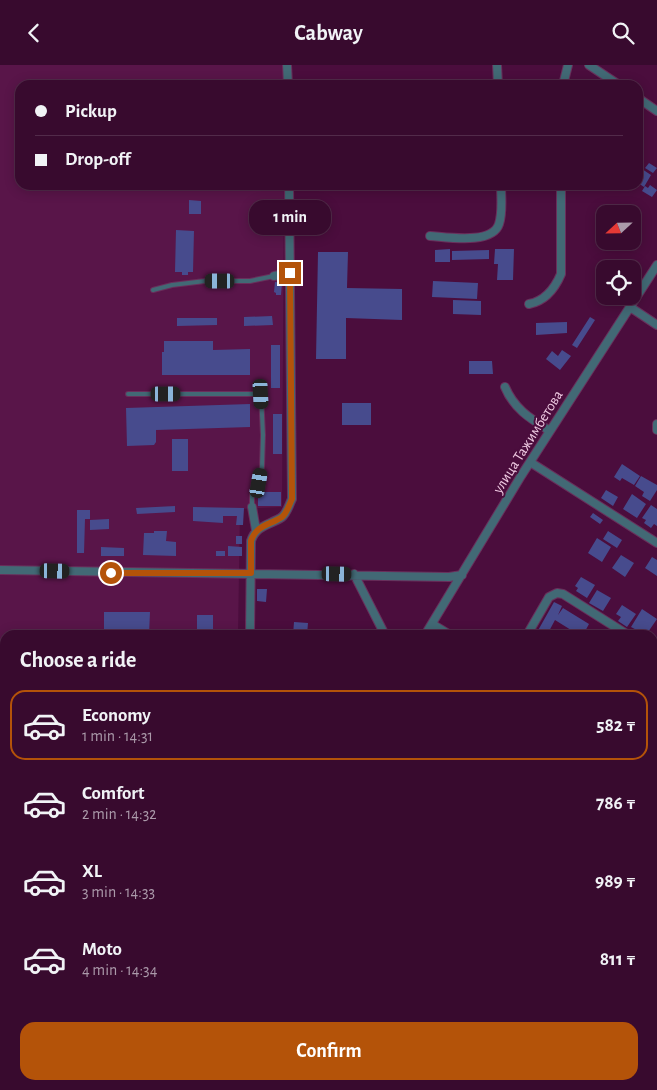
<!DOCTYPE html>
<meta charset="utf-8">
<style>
:root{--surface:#380a2e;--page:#3f1336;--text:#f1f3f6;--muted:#ab9aaa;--line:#522b4a;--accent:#b45309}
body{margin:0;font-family:"Alegreya Sans",sans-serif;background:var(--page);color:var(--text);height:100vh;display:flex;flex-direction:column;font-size:19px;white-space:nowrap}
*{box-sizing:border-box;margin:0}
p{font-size:16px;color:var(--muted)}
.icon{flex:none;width:28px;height:28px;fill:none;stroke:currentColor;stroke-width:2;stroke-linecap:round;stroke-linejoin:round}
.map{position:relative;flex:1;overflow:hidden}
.details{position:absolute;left:0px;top:565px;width:658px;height:460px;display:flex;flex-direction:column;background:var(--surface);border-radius:15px 15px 0 0;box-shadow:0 2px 12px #0003,0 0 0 1px var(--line)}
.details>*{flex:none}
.guide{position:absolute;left:15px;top:15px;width:628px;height:110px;border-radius:15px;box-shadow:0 2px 12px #0003,0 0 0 1px var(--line);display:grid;align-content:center;height:110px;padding:0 20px;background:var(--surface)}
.needle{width:32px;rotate:248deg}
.controls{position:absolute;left:596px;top:140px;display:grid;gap:10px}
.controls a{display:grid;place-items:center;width:45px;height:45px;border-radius:10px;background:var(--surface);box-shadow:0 2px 12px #0003,0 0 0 1px var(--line);font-size:25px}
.end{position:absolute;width:22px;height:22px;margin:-11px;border:6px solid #b45309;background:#fff;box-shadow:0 0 0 2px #fff}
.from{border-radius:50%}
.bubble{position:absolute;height:35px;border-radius:15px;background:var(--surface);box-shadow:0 2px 12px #0003,0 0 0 1px var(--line);font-size:16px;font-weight:700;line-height:35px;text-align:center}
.car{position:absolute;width:15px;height:30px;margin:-15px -8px;border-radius:6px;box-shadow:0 0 4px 1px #0007;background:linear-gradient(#222 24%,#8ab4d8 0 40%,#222 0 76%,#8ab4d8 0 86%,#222 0)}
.guide b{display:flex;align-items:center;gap:18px;height:48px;font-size:19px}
.guide b+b{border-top:1px solid var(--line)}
.guide i{width:12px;height:12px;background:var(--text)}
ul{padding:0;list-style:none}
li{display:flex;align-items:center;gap:15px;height:70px;margin:0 10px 8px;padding:0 10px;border:2px solid transparent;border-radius:15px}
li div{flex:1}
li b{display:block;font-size:19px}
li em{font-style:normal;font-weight:700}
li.active{border-color:var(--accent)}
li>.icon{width:45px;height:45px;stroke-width:1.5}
h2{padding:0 20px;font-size:22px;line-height:60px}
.primary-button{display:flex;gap:10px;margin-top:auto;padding:10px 20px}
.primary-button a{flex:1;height:58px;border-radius:15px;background:var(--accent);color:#fff;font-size:20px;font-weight:700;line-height:58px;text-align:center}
header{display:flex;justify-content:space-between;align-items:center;height:65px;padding:0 20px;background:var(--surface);font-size:22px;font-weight:700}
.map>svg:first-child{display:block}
.built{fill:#591549}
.building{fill:#474b8d}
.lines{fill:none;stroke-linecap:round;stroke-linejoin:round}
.lane-casing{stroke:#692f5b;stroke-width:6}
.street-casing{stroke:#692f5b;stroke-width:10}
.lane{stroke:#426975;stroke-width:4}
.street{stroke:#426975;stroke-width:8}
.route{stroke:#b45309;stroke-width:6}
.labels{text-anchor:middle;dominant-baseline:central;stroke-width:4;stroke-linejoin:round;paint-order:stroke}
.street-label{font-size:15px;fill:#f0cbe3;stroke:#4b0d3d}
</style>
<header><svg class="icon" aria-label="back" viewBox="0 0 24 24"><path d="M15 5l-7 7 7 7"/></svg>Cabway<svg class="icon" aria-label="search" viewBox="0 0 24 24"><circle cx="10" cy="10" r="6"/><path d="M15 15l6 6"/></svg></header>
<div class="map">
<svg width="657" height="1025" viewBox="0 0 657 1025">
<rect width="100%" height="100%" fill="#4b0d3d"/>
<!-- built -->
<path class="built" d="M0,0H284V20H20V120H284L282,442L240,444L238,570H5V1020H22V1025H0Z"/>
<!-- building -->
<path class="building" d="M649,98L657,103L653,108L645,103Z
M642,104L651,110L644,122L638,118V111Z
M650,120L657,125L652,132L642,126L645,121L648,123Z
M189,135L201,136V149H189Z
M176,165L194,166L193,207H188V210H182V207H175Z
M450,184V197H435V185Z
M495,184H514L513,215H497L498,199H494Z
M489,185V194L452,195V186Z
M318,187H348L347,223L402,224V255L346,253V294H316Z
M433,216L478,218L477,234L432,232Z
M275,217L282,218L281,230H276V228L274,227Z
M453,235L481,236V250L453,249Z
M272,251L273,260L244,261V252Z
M590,252L595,255L577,283L572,280Z
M177,253H217V260L177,261Z
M567,257V268L536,270V258Z
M164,276H213V285L250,284V310H162V287H164Z
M271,280H280V323H271Z
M562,285L571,291L560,305L546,294L552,286L558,291Z
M469,296H492L493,309H469Z
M342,338H371V360H342Z
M250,339V362L156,365V377L154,380L127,381L126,343Z
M273,349H282V389H273Z
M172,374H188V406H172Z
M622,399L640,411L634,420L622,413L620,416L614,412Z
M641,411L657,420V425L650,436L642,431L644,427L635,421Z
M606,425L618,432L613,441L601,433Z
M258,427H281V441H258Z
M632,429L646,439L637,453L623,444Z
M651,440L657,444V461L654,459L651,463L644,458L646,455L642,453Z
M175,441V447L137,449L136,443Z
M193,442L244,443L243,460H236L237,451H223V458L193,456Z
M77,445H90V454H85L84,488H77Z
M593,448L603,455L600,459L590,452Z
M109,454V464L90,465V455Z
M154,466H167L166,476L176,477V491L143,490L144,468H154Z
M608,466L622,475L617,483L603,474Z
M236,471H242V479H236Z
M597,473L611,482L602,497L588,488Z
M228,481L242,482V491H228Z
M101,482L124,483V491H101Z
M216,486H225V491H216Z
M621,490L634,498L625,512L612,503Z
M652,492L657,495V511L645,503Z
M581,512L595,520L587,533L576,526L578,523L575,521Z
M257,524H267L266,537L257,536Z
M597,525L611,533L603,546L589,538Z
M554,537L562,541L558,550L563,543L589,559L583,570H579L555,555L547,570L536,569Z
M622,540L636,549L627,562L618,556L621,552L616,549Z
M642,544L657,554L646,570L631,562Z
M104,547H150L149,570H104Z
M197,550H213V570H197Z
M294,557L308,558L307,570H293Z
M652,599L657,601V610L655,613L652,612Z
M657,645V659L652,656V652Z
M657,664V690L652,687V670Z
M657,711V735L652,732V718Z
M652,788L657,791V803L652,800Z
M652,842L657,846V863L655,866L652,864Z
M652,938L657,940V953L652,950Z
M183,1020H195L196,1025H184Z
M541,1020H555L560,1023L559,1025H537Z
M641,1020H645L653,1025H638Z"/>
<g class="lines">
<!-- lane casing -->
<g class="lane-casing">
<path id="lane" d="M153,225L172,220L205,216H250L274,211
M128,329H261L263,370L262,402L259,418L252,430V442"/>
</g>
<!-- street casing -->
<g class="street-casing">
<path id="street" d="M287,0L288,20
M497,0L498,20
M589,0L619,20
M563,20L568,0
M638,33L657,46
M430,171C447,172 492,180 499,159C503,147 501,133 501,120
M274,211L290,208
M529,239C545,236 555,223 561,209V120
M630,242L657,260
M505,322C514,344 531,354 550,366
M657,359V365
M530,397L657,478
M252,442L256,465
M0,505L449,512L462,510
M354,509L385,570
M432,559L450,570
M250,570L251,476C256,460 270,460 282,452C287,448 289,440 292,434L289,120
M425,570L521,411L657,200
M527,570L549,532L557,528L563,529L628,570
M652,585L657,588
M652,698L657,701
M652,772L657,765
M0,918L5,916
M652,919L657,912
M652,1016L657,1019
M251,1020L252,1025
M294,1020L295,1025
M497,1020L503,1025
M482,1025L483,1020
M582,1025L585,1020"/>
</g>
<!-- lane -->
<use href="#lane" class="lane"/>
<!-- street -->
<use href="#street" class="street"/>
</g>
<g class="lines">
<!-- route -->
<path class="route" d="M111,508H251V476C256,460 270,460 282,452C287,448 289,440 292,434L290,208"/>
</g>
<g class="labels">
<!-- street labels -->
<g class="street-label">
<text transform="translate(528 377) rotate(-58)">улица Тажимбетова</text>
</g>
</g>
</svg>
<div class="controls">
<a><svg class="needle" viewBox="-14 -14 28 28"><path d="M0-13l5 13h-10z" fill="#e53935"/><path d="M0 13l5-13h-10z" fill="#ab9aaa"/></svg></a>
<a><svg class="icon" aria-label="locate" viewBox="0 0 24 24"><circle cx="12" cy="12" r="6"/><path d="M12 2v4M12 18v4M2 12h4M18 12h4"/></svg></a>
</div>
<i class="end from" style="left:111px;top:508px"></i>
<i class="end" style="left:290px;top:208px"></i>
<div class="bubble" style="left:249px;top:135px;width:82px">1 min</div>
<i class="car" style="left:220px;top:216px;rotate:270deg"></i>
<i class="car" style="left:166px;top:329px;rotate:90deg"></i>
<i class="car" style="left:261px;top:329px;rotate:177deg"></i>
<i class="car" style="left:259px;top:418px;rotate:10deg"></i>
<i class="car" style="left:55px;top:506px;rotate:91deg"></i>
<i class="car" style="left:337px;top:509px;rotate:91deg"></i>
<div class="guide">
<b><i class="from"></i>Pickup</b>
<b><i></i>Drop-off</b>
</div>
<section class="details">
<h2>Choose a ride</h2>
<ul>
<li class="active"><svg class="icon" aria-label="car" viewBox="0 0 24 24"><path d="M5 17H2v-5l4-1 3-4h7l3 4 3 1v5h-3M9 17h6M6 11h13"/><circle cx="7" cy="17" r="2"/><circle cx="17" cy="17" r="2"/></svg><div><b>Economy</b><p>1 min · 14:31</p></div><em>582 ₸</em></li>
<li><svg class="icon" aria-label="car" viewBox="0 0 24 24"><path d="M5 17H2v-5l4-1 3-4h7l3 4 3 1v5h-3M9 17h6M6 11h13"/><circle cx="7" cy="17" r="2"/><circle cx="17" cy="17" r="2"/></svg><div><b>Comfort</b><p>2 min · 14:32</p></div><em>786 ₸</em></li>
<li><svg class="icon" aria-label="car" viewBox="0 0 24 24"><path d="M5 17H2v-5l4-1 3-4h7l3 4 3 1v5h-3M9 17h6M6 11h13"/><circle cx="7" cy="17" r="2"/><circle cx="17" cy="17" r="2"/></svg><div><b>XL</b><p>3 min · 14:33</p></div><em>989 ₸</em></li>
<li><svg class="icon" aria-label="car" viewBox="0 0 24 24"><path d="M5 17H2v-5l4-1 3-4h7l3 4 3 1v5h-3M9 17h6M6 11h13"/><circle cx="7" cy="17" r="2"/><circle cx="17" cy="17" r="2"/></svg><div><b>Moto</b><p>4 min · 14:34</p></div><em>811 ₸</em></li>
</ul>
<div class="primary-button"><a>Confirm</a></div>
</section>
</div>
